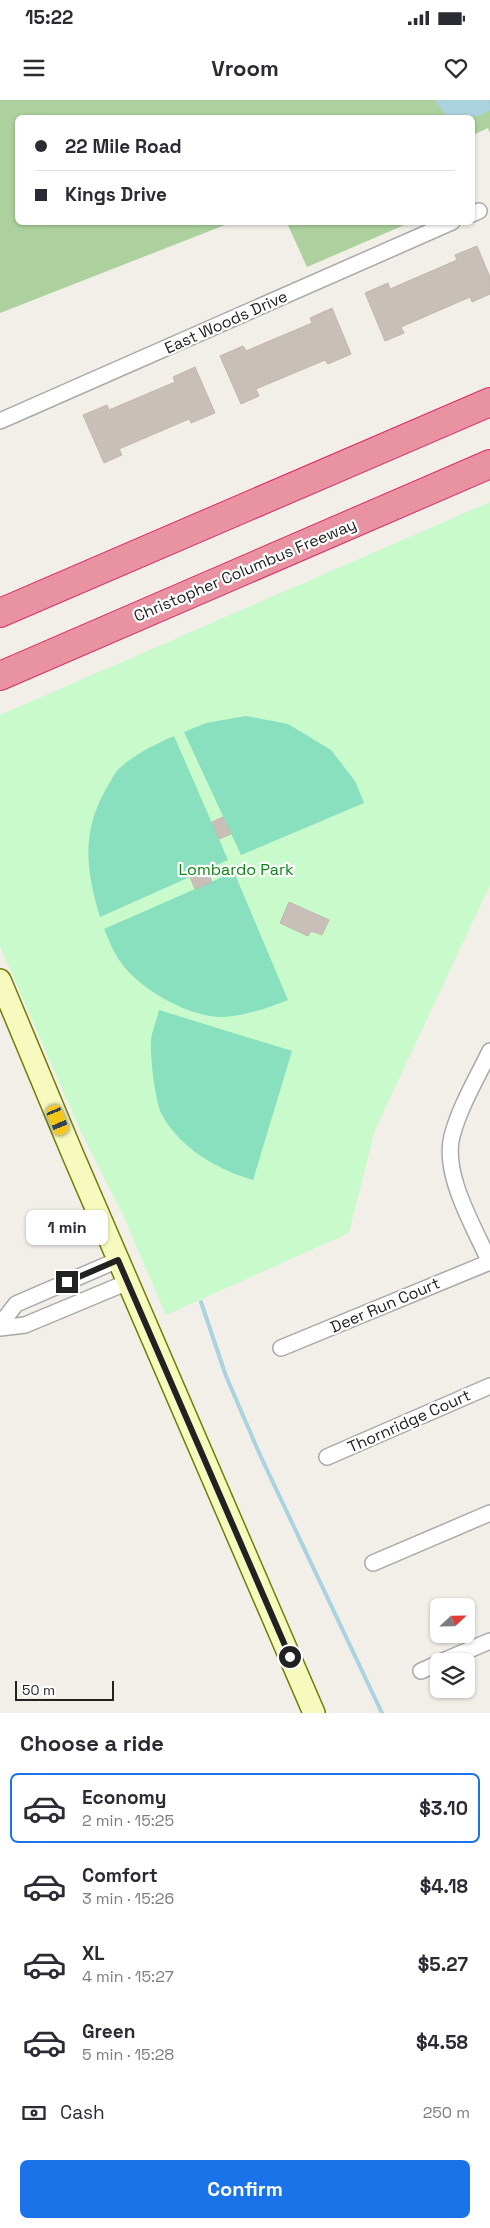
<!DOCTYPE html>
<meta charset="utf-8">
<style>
:root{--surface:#fff;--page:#f7f7f7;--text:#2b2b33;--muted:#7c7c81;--line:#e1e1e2;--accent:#1a73e8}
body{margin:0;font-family:"Space Grotesk",sans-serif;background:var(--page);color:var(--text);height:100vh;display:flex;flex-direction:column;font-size:19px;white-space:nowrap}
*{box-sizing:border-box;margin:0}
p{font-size:16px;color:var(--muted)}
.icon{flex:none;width:28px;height:28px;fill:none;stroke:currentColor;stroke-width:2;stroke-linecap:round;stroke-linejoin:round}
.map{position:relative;height:1613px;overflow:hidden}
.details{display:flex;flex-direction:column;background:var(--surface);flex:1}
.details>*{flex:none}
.top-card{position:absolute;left:15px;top:15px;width:460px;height:110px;border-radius:8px;box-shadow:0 1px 4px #0004;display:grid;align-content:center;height:110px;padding:0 20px;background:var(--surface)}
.needle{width:32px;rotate:68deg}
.fabs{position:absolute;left:430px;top:1498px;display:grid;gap:10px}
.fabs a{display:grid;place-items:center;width:45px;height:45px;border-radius:8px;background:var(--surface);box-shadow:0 1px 4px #0004;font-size:25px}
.scale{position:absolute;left:15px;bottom:12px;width:99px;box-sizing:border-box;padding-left:5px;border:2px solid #222;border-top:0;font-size:14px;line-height:18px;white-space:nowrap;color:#222;-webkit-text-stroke:4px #fff;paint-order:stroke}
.end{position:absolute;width:22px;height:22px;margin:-11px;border:6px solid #222;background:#fff;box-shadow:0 0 0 2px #fff}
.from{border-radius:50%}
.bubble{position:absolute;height:35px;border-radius:8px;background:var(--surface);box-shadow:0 1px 4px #0004;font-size:16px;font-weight:600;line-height:35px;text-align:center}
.car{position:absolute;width:15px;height:30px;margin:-15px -8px;border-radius:6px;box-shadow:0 0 4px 1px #0007;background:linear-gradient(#f5c518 24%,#345 0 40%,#f5c518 0 76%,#345 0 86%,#f5c518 0)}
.top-card b{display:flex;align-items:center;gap:18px;height:48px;font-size:19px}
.top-card b+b{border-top:1px solid var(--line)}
.top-card i{width:12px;height:12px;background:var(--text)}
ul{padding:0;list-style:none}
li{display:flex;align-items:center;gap:15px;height:70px;margin:0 10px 8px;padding:0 10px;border:2px solid transparent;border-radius:8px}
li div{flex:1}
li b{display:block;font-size:19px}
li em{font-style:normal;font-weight:600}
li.active{border-color:var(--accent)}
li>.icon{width:45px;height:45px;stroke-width:1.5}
h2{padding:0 20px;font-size:22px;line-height:60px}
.pay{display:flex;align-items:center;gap:12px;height:55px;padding:0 20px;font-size:19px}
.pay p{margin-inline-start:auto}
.primary-button{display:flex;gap:10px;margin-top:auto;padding:10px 20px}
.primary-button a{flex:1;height:58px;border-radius:8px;background:var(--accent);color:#fff;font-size:20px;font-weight:600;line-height:58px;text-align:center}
.status{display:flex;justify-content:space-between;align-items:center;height:35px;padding:0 25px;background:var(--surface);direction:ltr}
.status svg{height:14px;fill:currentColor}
header{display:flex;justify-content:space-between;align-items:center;height:65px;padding:0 20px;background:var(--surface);font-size:22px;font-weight:600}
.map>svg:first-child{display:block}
.forest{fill:#add19e}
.park{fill:#c8facc}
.pitch{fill:#88e0be}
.water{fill:#aad3df}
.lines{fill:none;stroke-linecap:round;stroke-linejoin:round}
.stream{stroke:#aad3df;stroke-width:4}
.building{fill:#c7bfb8;stroke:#c4b6ab}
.street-casing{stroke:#a9a9a9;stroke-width:18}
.secondary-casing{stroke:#707d05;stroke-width:24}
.highway-casing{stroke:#dc2a67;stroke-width:30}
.street{stroke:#fff;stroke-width:15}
.secondary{stroke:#f7fabf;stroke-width:21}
.highway{stroke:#e892a2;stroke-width:28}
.route{stroke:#222;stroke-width:6}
.labels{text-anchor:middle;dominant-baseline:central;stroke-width:4.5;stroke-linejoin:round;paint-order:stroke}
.street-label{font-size:16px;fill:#222;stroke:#fff}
.park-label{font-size:16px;fill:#0c8416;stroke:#fff}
</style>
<div class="status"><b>15:22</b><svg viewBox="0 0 49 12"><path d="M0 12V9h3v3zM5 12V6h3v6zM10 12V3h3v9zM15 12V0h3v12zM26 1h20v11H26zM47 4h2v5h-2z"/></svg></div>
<header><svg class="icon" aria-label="menu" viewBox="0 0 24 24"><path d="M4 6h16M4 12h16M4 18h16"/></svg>Vroom<svg class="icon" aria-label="heart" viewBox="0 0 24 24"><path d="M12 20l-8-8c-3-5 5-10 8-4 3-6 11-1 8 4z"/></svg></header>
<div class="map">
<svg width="490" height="1613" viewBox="0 0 490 1613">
<rect width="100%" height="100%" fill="#f2efe9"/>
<!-- forest -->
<path class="forest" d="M0,0H490V33L488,28L473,35L472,18H18V122L230,123L0,213Z
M287,123H409L307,167Z"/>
<!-- park -->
<path class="park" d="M490,402V785L375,1030L349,1133L166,1215L123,1115L81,1032L0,846V615Z"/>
<!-- pitch -->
<path class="pitch" d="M246,616L288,624L331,650L355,681L364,703L241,755L184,632L206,623Z
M174,636L228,760L100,817C86,770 81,733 106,689C110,683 112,677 116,672C129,657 156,644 174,636Z
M234,772L288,900C268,908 247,915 225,917C192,919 141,890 122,864C114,854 109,840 104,829Z
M159,910L292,951L253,1080C217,1069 182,1050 162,1015C155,1001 150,957 151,940C152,930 157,920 159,910Z"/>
<!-- water -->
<path class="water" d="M435,0H489L490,10L479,16L447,17Z"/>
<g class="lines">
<!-- stream -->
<path class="stream" d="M201,1202L226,1276L260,1355L382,1613"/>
</g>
<!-- building -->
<path class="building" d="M477,146L490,177V194L472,202L470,197L401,227L404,233L385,241L365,193L388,183L390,189L457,160L455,155Z
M332,208L351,254L328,264L325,260L256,289L259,296L241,304L220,256L243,246L246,251L312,223L310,218Z
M195,267L215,313L191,323L189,319L119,349L122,355L104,363L83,315L107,305L109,310L175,282L173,277Z
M223,717L231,734L219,739L212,722Z
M207,770L212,782L195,789L190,777Z
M289,802L329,820L322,835L311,831L308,836L280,823Z"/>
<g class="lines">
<!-- street casing -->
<g class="street-casing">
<path id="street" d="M472,114L479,111
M0,321L452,122
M490,951C477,978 460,1006 452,1036C442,1075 475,1128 490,1163
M0,1225L16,1204L118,1160
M0,1228L25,1225L128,1182
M281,1248L490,1162
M327,1357L490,1286
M373,1463L490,1413
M443,1561L490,1541
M421,1571L439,1563"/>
</g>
<!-- secondary casing -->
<g class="secondary-casing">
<path id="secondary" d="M0,880L73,1055L314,1613"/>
</g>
<!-- highway casing -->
<g class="highway-casing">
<path id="highway" d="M0,513L490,302
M0,576L490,364"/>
</g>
<!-- street -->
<use href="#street" class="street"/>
<!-- secondary -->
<use href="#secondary" class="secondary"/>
<!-- highway -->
<use href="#highway" class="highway"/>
</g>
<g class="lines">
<!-- route -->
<path class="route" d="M67,1182L118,1160L290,1557"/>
</g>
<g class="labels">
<!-- street labels -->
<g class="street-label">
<text transform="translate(226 222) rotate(-24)">East Woods Drive</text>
<text transform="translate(245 470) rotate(-23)">Christopher Columbus Freeway</text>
<text transform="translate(385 1205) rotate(-23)">Deer Run Court</text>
<text transform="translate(409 1321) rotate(-24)">Thornridge Court</text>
</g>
<!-- park labels -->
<g class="park-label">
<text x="236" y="769">Lombardo Park</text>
</g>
</g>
</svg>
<div class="fabs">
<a><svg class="needle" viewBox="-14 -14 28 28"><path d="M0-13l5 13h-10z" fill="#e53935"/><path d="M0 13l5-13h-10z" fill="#7c7c81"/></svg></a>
<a><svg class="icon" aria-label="layers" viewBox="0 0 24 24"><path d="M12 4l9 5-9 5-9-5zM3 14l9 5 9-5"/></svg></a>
</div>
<div class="scale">50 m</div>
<i class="end from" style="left:290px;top:1557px"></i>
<i class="end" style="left:67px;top:1182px"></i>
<div class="bubble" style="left:26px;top:1110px;width:82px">1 min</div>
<i class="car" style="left:58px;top:1020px;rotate:157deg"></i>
<div class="top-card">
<b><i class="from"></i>22 Mile Road</b>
<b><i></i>Kings Drive</b>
</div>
</div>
<section class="details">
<h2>Choose a ride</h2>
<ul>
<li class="active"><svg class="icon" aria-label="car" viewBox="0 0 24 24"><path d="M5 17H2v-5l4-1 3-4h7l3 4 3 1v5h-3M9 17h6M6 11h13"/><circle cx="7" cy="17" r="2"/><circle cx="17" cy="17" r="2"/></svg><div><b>Economy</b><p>2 min · 15:25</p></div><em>$3.10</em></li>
<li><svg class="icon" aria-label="car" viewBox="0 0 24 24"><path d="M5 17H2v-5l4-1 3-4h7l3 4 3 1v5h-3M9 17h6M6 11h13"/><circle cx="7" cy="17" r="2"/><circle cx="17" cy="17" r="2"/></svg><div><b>Comfort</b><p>3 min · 15:26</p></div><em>$4.18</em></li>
<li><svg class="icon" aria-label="car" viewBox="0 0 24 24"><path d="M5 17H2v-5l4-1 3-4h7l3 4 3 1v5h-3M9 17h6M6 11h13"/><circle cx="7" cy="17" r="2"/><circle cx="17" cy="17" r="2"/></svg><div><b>XL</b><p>4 min · 15:27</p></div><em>$5.27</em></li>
<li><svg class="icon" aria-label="car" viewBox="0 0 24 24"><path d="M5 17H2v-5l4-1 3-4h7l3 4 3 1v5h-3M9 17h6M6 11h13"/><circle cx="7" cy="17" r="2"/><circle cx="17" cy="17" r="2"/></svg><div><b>Green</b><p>5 min · 15:28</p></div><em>$4.58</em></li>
</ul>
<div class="pay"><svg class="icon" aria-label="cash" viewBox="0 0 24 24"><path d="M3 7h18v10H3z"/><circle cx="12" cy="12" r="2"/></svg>Cash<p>250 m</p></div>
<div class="primary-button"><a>Confirm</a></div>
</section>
